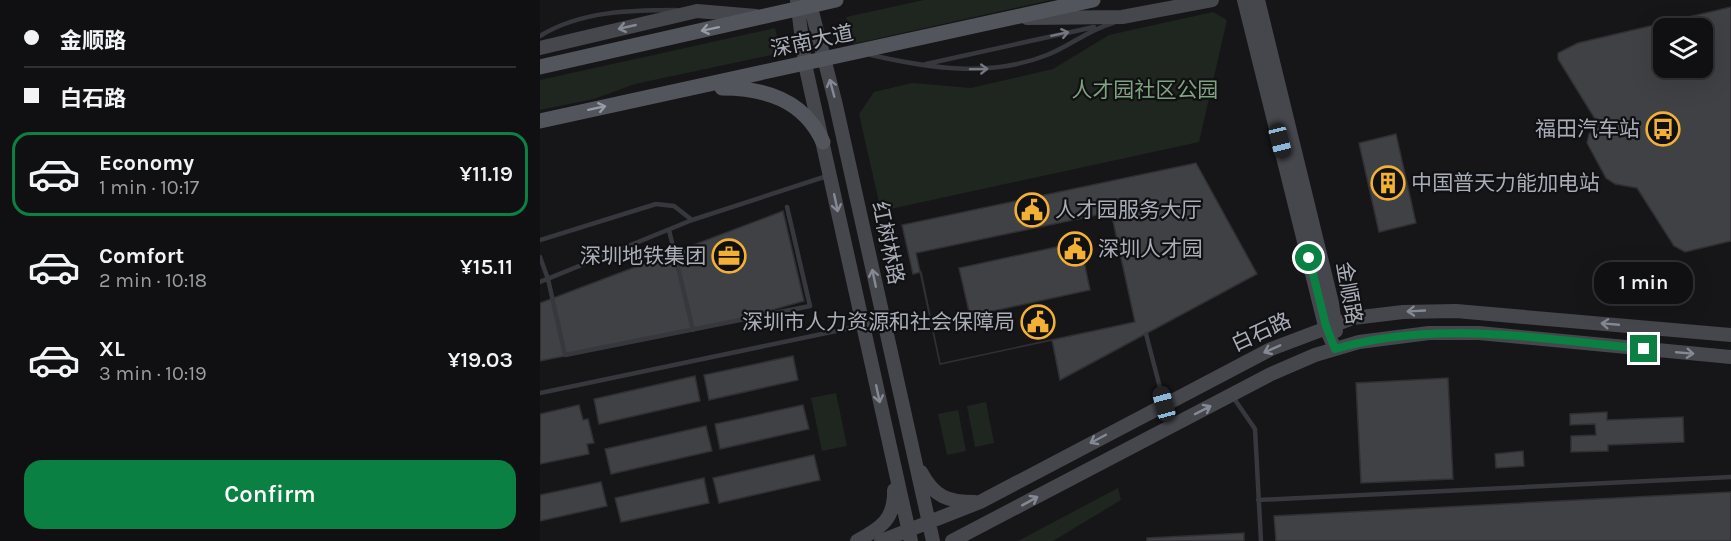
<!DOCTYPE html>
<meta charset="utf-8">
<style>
:root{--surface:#101012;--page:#1e1e20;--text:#f1f3f6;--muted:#9c9d9f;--line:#303032;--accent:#0b8043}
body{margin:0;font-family:Karla,"Noto Sans SC",sans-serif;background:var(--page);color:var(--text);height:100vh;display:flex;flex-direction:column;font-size:22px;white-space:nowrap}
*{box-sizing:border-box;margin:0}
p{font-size:20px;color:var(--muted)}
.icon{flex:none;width:33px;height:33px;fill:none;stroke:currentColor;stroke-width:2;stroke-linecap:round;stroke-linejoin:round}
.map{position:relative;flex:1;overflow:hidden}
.details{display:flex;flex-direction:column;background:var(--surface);width:540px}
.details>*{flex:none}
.guide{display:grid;align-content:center;height:132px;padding:0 24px;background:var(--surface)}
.tools{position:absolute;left:1113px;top:18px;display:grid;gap:12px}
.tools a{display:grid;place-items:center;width:60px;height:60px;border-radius:12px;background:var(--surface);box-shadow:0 6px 24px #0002,0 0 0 2px var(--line);font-size:30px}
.end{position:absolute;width:27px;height:27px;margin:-14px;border:8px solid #0b8043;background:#fff;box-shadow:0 0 0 3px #fff}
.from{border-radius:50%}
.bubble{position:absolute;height:42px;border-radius:18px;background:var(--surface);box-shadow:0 6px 24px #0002,0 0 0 2px var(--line);font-size:20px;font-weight:600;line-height:42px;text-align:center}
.car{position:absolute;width:18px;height:36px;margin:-18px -9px;border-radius:8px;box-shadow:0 0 4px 2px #0007;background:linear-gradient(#222 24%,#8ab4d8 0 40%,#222 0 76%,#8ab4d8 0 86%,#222 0)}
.guide b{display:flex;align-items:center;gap:21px;height:57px;font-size:22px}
.guide b+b{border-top:2px solid var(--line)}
.guide i{width:15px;height:15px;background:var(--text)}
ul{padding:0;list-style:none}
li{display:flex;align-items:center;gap:18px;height:84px;margin:0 12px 9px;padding:0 12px;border:3px solid transparent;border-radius:18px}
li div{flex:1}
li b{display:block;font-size:22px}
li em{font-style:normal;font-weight:600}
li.selected{border-color:var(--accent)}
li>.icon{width:54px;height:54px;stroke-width:1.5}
.button{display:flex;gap:12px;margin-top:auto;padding:12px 24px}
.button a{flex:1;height:69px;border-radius:18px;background:var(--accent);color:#fff;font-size:24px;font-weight:600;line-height:69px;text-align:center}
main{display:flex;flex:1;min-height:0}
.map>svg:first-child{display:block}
.green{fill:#1e261f}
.building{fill:#404145;stroke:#303034;stroke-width:1.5;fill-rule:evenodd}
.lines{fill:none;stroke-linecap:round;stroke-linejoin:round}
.lane{stroke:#37383d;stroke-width:4.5}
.secondary{stroke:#45474d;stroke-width:14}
.primary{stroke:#53555c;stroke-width:15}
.oneway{stroke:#858993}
.oneway2{stroke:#979ba6}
.oneway3{stroke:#757881}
.route{stroke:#0b8043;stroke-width:8}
.labels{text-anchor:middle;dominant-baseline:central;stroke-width:4.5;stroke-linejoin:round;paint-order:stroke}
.street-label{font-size:21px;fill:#a8adb8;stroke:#111113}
.park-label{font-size:21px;fill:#7fa381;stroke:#111113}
.poi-label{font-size:21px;fill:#a8adb8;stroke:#111113;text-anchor:end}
</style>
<main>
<section class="details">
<div class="guide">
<b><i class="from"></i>金顺路</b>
<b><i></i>白石路</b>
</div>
<ul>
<li class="selected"><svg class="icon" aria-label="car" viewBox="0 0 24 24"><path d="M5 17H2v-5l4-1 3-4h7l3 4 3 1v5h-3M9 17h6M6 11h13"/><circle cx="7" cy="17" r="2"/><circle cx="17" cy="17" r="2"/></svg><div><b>Economy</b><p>1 min · 10:17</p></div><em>¥11.19</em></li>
<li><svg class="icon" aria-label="car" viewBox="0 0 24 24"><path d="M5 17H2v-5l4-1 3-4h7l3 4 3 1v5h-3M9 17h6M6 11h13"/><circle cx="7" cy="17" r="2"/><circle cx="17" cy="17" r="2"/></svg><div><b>Comfort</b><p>2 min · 10:18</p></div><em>¥15.11</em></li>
<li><svg class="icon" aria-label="car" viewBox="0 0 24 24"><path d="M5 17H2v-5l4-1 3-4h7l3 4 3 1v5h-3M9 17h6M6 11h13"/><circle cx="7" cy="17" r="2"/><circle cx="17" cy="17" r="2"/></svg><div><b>XL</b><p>3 min · 10:19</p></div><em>¥19.03</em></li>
</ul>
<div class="button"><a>Confirm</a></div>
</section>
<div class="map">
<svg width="1191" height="541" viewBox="0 0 1191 541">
<rect width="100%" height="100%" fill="#161618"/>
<!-- green -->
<path class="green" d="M384,0H511L313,44L306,17Z
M673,12L687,20L659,142L341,211L319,114L334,92L372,83L431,88L513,69L569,35Z
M235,28L241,53L95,84L54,99L0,110V80Z
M296,393L307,446L282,451L271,398Z
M446,402L454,443L435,447L427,406Z
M418,410L426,451L407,455L398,414Z
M578,488L581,500L513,541H478Z"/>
<!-- building -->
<path class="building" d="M1191,7V241L1145,252L1134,246L1097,188L1075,184L1066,178L1047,143L1049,134L1060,127L1018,59V53L1038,43ZM1124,28H1162V68H1124Z
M856,134L876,223L839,232L819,143Z
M656,163L717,274L520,380L512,340L400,364L381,272L373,274L362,225Z
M243,211L264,301L175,326L0,361V303Z
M571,212L595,322L400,364L376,253ZM540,242L550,290L430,316L419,268Z
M253,356L258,380L169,400L164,375Z
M155,376L160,401L59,424L54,399Z
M908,378L913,479L821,483L816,383Z
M39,405L43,420L48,419L54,443L47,444L49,454L0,464V414Z
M263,405L269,429L180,449L175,424Z
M1067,412V420L1143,417L1144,442L1068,445V451L1031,452V436L1056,435L1055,424L1030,425V414Z
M166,426L172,451L71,474L65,449Z
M983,451L984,466L956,468L955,454Z
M274,455L280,480L179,503L173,478Z
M164,478L169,503L81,522L75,498Z
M61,482L67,506L0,521V495Z
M1191,492V541H736L734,516Z
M704,533V541H607V538Z"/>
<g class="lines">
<!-- lane -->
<path class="lane" d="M0,36C40,11 91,10 136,10
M331,55C388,68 450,78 507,55C530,46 548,30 573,23
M386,64L554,27
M129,230L153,330
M0,240L116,204L134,206L152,220
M0,257L8,279L25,355L270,306L247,207
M0,282L152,220L287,176
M606,334L624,403
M0,393L320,326
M693,397L715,429L721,541
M718,500L1191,477"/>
<!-- secondary -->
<path class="secondary" d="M257,0L265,64L371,541
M269,0L295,101L393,541
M704,0L785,326L795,349
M718,0L792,303L796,331
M487,18L582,17L672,0
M0,48L157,11L216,16
M381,472C394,497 408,502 435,502
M317,541C341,528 355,519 354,490
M341,541L440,502L731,349L813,318L863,312L916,311L1191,335
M412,541L731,374L775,355L819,342L889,333H939L1191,357"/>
<!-- primary -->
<path class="primary" d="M0,67L296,0
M182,88C225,88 264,100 283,142
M0,121L553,0"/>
</g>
<!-- one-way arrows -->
<defs><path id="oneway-shaft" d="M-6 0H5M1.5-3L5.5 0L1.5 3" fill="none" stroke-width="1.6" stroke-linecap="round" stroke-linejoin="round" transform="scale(1.5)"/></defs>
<g class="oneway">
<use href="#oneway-shaft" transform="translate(87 27) rotate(167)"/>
<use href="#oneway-shaft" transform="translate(292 88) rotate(-105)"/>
<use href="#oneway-shaft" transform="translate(296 203) rotate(78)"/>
<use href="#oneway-shaft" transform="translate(334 278) rotate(-102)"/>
<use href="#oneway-shaft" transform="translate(876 311) rotate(177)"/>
<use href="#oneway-shaft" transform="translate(1070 324) rotate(-175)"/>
<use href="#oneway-shaft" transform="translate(732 349) rotate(156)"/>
<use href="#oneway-shaft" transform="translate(1145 353) rotate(5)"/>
<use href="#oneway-shaft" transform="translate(338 394) rotate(78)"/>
<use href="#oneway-shaft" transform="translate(663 410) rotate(-27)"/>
<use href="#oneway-shaft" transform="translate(558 439) rotate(152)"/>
<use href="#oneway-shaft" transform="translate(490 501) rotate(-29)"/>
</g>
<g class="oneway2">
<use href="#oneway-shaft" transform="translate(170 29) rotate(168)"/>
<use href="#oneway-shaft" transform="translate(57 108) rotate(-12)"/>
</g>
<g class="oneway3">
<use href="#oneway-shaft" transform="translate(520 34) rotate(-12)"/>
<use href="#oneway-shaft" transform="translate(439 69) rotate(-1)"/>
</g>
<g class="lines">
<!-- route -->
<path class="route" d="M769,258L786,326L795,349C896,319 1001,339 1104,349"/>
</g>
<!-- icons -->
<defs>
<g id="bus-ring" transform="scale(1.725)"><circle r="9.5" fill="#111113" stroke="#f2b134" stroke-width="1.5"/><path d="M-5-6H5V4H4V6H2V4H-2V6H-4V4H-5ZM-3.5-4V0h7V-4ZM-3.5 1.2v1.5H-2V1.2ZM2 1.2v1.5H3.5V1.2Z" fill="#f2b134"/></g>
<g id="building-ring" transform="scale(1.725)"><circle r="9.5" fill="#111113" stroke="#f2b134" stroke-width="1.5"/><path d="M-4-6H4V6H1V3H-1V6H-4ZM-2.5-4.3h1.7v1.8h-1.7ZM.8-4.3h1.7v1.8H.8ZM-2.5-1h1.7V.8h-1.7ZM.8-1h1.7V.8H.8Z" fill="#f2b134"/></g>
<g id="civic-ring" transform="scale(1.725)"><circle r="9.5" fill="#111113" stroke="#f2b134" stroke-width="1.5"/><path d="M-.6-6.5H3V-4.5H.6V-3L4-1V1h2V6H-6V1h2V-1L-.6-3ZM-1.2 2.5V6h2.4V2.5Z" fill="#f2b134"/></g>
<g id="office-ring" transform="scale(1.725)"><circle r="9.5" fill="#111113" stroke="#f2b134" stroke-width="1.5"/><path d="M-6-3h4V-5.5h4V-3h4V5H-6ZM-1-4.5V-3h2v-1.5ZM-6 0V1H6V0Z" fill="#f2b134"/></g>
</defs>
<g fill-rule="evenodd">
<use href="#bus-ring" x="1123" y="129"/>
<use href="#building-ring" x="848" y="183"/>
<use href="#civic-ring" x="492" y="210"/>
<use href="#civic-ring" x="535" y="249"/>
<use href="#office-ring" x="189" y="256"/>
<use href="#civic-ring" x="498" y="322"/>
</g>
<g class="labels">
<!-- street labels -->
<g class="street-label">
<text transform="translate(272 41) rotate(-12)">深南大道</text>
<text transform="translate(348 243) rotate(78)">红树林路</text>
<text transform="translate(809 293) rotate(80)">金顺路</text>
<text transform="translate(721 332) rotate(-25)">白石路</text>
</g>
<!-- park labels -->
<g class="park-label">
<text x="605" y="90">人才园社区公园</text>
</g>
<!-- poi labels -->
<g class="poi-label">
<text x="1100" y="129">福田汽车站</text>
<text x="871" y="183" text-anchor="start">中国普天力能加电站</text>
<text x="515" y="210" text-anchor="start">人才园服务大厅</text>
<text x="558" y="249" text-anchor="start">深圳人才园</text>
<text x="166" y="256">深圳地铁集团</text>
<text x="475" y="322">深圳市人力资源和社会保障局</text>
</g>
</g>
</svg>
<div class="tools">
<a><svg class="icon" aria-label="layers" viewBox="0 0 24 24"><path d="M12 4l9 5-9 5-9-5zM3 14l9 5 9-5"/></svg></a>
</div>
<i class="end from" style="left:769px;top:258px"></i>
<i class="end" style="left:1104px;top:349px"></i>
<div class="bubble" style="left:1054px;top:262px;width:99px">1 min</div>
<i class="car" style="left:740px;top:141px;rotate:166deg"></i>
<i class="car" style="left:624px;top:404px;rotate:345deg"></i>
</div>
</main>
